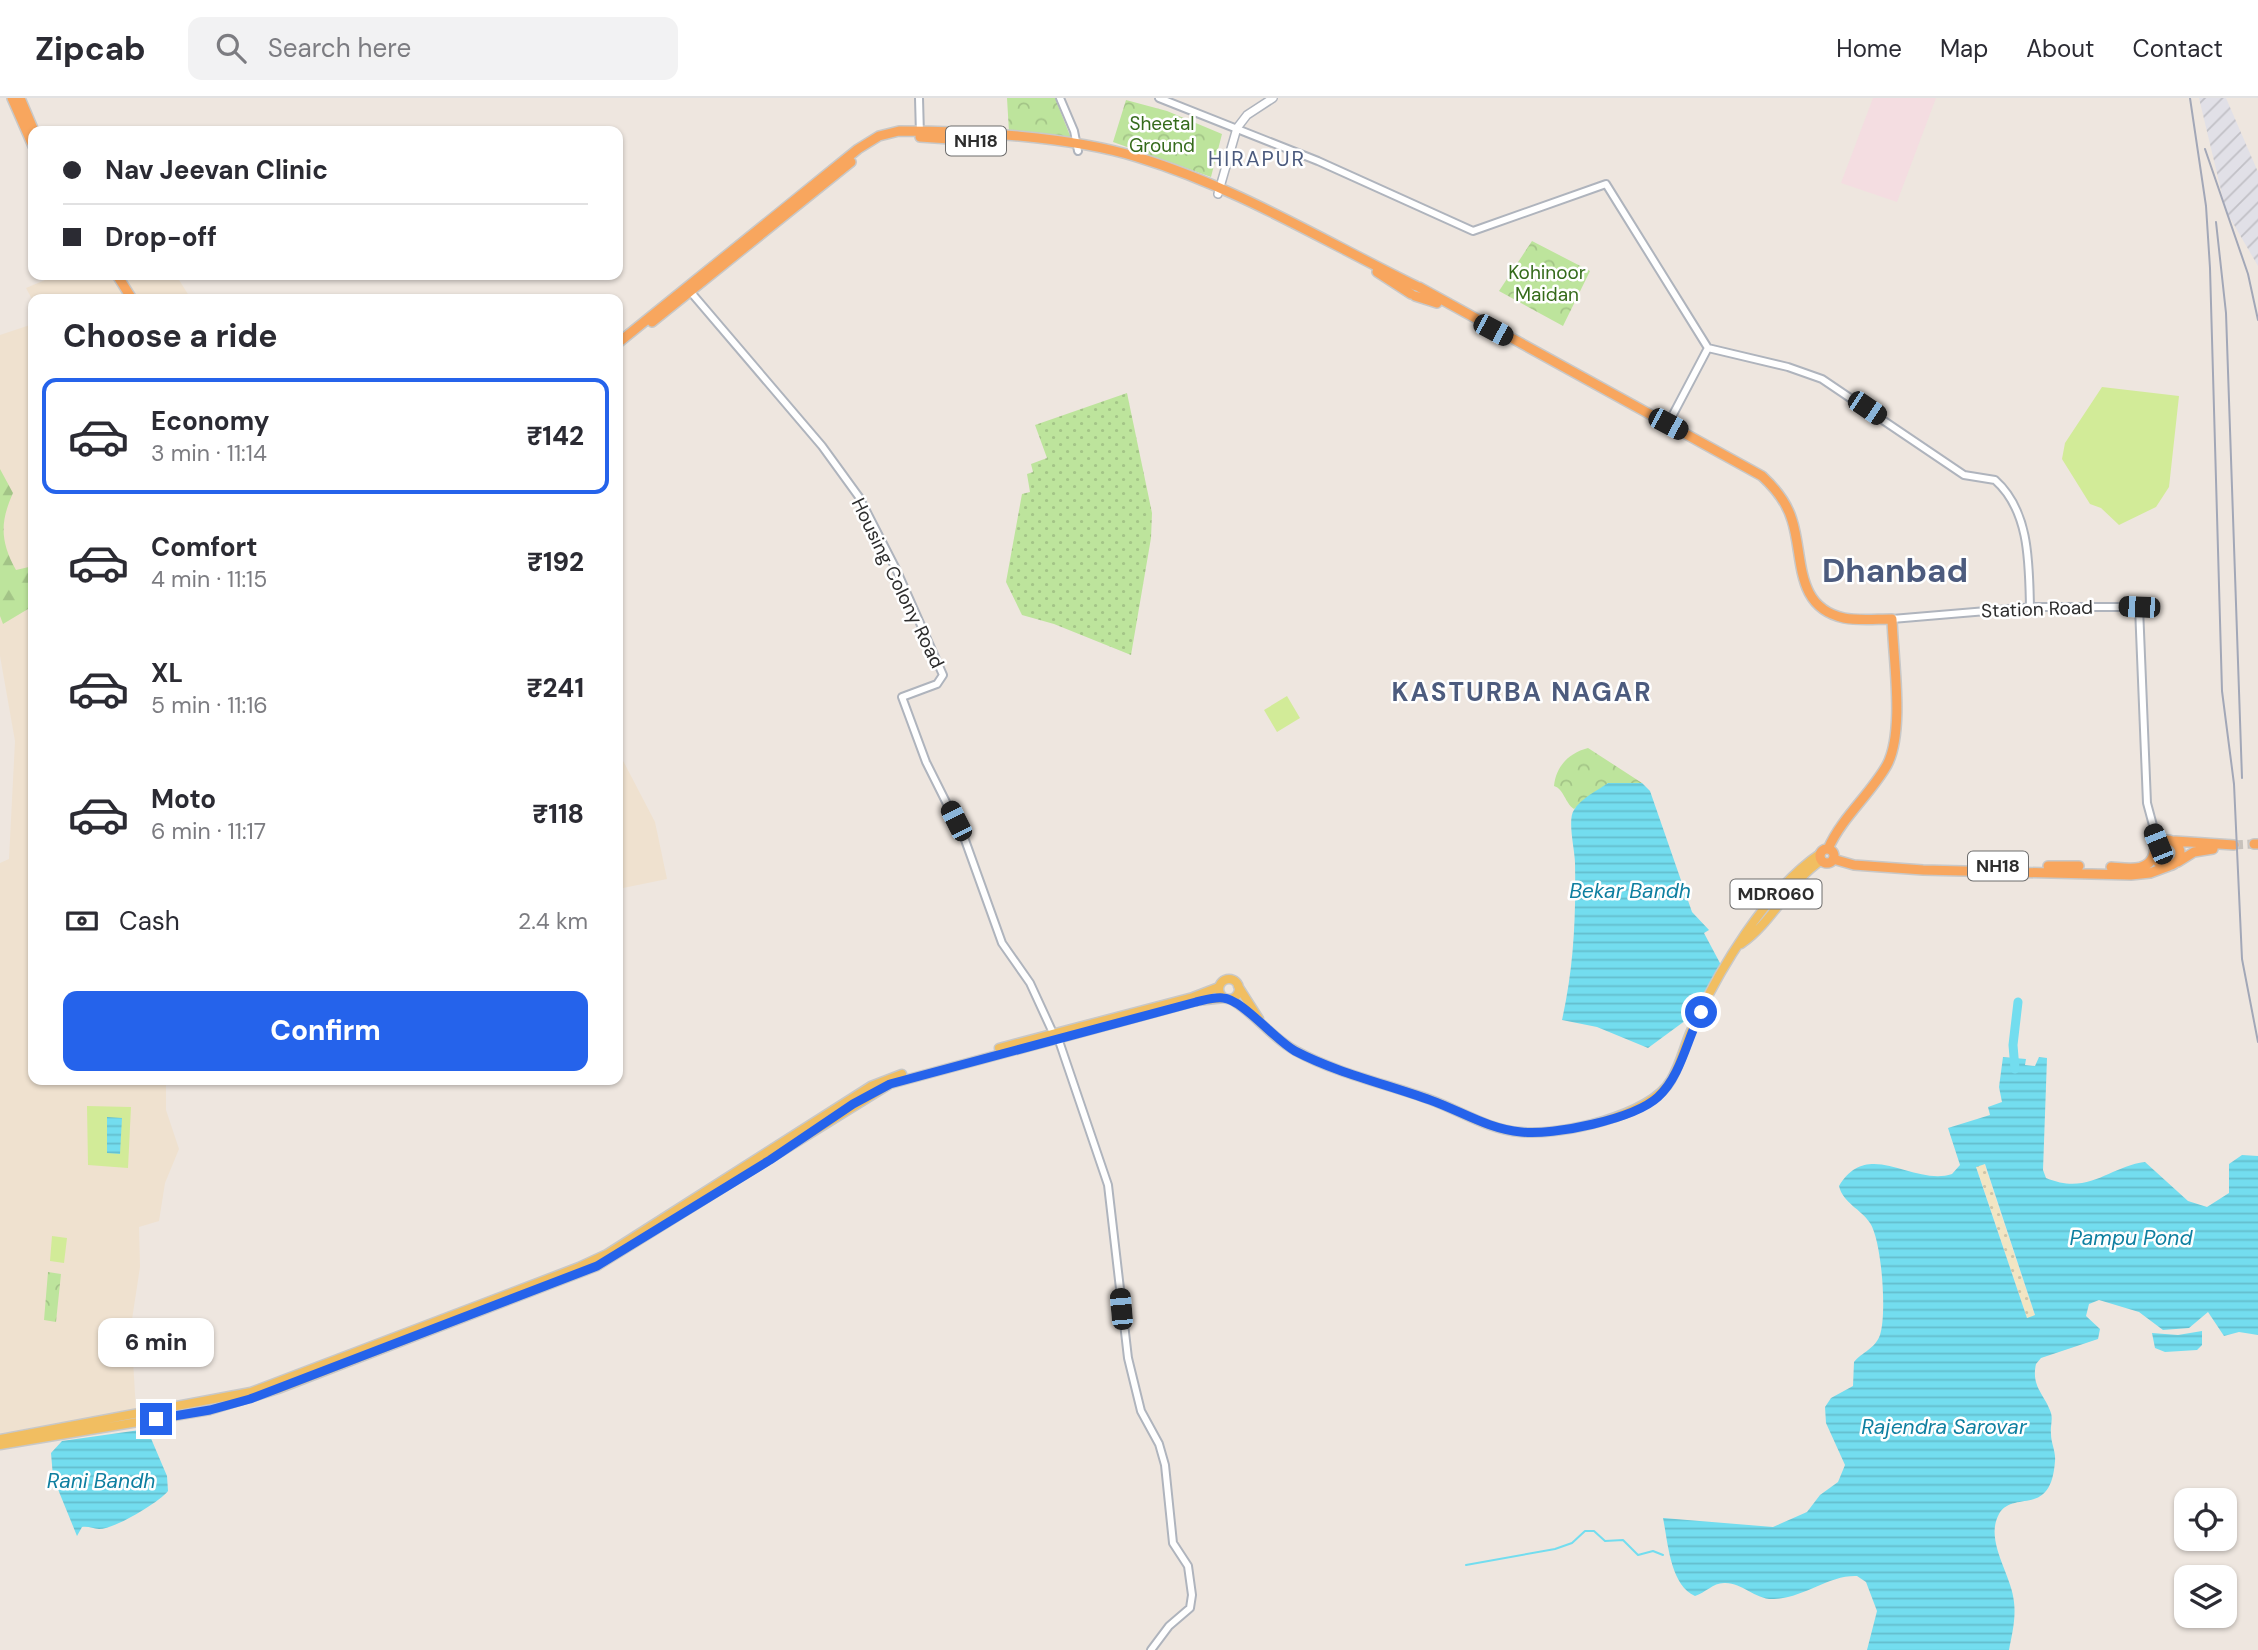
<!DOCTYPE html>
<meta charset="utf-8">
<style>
:root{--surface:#fff;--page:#f2f2f3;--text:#2b2b33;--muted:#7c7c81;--line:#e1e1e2;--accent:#2563eb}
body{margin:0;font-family:"DM Sans",sans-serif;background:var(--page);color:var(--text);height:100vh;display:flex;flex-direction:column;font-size:26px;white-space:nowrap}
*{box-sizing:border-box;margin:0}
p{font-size:23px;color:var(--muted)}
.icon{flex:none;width:38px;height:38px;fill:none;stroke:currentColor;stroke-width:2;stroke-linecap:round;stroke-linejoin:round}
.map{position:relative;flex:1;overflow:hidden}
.sheet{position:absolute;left:28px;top:196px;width:595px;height:791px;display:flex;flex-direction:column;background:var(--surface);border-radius:14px;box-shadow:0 2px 5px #0004}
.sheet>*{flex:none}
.hud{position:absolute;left:28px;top:28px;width:595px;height:154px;border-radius:14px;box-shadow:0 2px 5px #0004;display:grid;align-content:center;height:154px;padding:0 35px;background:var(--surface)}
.buttons{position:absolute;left:2174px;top:1390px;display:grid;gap:14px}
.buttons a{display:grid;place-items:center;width:63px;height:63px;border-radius:14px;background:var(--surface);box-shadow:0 2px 5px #0004;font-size:35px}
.end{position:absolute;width:32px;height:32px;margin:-16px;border:9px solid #2563eb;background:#fff;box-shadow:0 0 0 4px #fff}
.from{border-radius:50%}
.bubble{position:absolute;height:49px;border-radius:14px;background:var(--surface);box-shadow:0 2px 5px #0004;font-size:23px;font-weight:800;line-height:49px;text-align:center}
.car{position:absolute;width:21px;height:42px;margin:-21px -10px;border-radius:9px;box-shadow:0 0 5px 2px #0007;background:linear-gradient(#222 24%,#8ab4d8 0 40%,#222 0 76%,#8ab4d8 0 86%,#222 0)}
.hud b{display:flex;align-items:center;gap:24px;height:66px;font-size:26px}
.hud b+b{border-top:2px solid var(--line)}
.hud i{width:18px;height:18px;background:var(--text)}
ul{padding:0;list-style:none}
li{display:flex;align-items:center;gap:21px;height:116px;margin:0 14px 10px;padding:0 21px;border:4px solid transparent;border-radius:14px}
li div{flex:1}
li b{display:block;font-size:26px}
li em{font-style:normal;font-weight:800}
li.selected{border-color:var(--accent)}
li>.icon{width:63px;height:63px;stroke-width:1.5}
h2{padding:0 35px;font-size:32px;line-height:84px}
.pay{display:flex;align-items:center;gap:18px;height:77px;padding:0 35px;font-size:26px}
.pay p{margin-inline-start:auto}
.cta{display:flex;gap:14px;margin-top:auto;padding:14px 35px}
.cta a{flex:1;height:80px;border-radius:14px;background:var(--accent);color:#fff;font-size:28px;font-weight:800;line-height:80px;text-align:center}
header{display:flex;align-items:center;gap:42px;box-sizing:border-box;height:98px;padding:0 35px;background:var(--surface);border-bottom:2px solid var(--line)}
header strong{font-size:33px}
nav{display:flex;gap:38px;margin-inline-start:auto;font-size:24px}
.search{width:490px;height:63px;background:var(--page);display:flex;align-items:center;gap:18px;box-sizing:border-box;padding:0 24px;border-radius:14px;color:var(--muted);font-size:26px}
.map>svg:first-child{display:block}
.industrial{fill:url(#industrial-furrows)}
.education{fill:#efe1cf}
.medical{fill:#f4dde1}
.grass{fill:url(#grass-dots)}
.forest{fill:url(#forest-firs)}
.sand{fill:url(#sand-dots)}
.park{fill:url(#park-crowns)}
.pitch{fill:#d2eb98}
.water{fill:url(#water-rules);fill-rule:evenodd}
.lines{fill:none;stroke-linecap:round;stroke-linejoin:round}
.stream{stroke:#73ddef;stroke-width:2}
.river{stroke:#73ddef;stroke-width:9}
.trunk-tunnel{stroke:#c7c1bb;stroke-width:9;stroke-dasharray:9 4.5;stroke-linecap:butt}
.tertiary-casing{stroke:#afb4bd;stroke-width:10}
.secondary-casing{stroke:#afb4bd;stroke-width:10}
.primary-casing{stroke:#c8c8c8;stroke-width:11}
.trunk-casing{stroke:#c8c8c8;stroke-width:12}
.tertiary{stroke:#fff;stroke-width:6}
.secondary{stroke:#fff;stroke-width:7}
.primary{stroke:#f1be61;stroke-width:8}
.trunk{stroke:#f8a65e;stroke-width:9}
.rail{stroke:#a2a7b7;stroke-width:2}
.route{stroke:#2563eb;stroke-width:9}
.labels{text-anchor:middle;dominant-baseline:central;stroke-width:5;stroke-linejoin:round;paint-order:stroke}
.shield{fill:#fff;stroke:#6c6c6c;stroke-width:2}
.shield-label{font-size:18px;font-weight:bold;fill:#2d2d2d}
.park-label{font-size:19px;fill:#356b1b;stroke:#fff}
.street-label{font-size:19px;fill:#2d2d2d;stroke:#fff}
.neighbourhood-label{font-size:21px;letter-spacing:2px;fill:#4c5b7e;stroke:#fff}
.water-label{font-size:21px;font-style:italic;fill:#0e7fa0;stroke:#fff}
.district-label{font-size:26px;font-weight:bold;letter-spacing:2px;fill:#4c5b7e;stroke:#fff}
.town-label{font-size:33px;font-weight:bold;fill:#4c5b7e;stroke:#fff}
</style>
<header>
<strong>Zipcab</strong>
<div class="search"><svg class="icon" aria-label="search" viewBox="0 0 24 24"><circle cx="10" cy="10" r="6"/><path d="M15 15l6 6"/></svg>Search here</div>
<nav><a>Home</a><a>Map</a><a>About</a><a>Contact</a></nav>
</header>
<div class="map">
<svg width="2258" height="1552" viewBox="0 0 2258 1552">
<defs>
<pattern id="industrial-furrows" width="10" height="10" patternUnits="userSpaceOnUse" patternTransform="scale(1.75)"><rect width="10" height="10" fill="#e1e0e7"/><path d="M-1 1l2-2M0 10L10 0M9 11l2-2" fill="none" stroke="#c1c0c6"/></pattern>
<pattern id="grass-dots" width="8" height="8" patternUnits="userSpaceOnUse" patternTransform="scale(1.75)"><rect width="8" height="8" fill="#bde49c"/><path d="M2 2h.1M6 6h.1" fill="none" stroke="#a3c487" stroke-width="1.8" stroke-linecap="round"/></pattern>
<pattern id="forest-firs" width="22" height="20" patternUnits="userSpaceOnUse" patternTransform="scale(1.75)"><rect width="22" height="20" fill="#bde49c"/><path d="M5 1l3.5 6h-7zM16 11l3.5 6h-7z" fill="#a3c487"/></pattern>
<pattern id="sand-dots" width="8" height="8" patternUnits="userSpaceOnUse" patternTransform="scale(1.75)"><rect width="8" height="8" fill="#f2e5c3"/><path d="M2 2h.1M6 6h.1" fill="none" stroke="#d0c5a8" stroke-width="1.8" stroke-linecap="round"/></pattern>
<pattern id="park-crowns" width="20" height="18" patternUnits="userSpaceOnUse" patternTransform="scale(1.75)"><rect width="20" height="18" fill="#bde49c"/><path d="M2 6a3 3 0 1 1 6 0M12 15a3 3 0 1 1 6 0" fill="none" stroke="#a3c487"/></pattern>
<pattern id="water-rules" width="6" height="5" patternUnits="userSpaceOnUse" patternTransform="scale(1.75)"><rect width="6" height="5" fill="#73ddef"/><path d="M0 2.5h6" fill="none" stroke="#64becd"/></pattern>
</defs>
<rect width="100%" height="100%" fill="#eee6df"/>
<!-- industrial -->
<path class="industrial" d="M2199,0H2226L2258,74V168L2226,113Z"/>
<!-- education -->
<path class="education" d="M57,177H176L191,201L33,203L26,190Z
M33,226V982H166V1012L179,1051L165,1085L159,1123L139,1129L140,1169L131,1228L136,1313L24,1331L0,1338V765L9,761L15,643L0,558V237Z
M618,653L655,724L667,781L618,791Z"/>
<!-- medical -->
<path class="medical" d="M1873,0H1936L1897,104L1841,85Z"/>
<!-- grass -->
<path class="grass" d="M1127,295L1152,415L1151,440L1131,557L1054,526L1022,517L1006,484L1022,396L1030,394L1027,376L1033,374L1031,366L1047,360L1035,327Z"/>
<!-- forest -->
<path class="forest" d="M0,371L13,395C0,424 0,443 16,472L33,468V508L3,526L0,518Z"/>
<!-- sand -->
<path class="sand" d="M1984,1065L2035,1218L2027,1220L1976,1068Z"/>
<!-- park -->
<path class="park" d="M1007,0H1055L1071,40L1009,34Z
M1126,2L1167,13L1222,36L1211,79L1113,44Z
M1532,143L1590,173L1563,228L1499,193Z
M1588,650L1642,685H1608L1574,711C1565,705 1564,691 1554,688C1556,668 1569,655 1588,650Z
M48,1174L61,1176L56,1224L44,1222Z"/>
<!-- pitch -->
<path class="pitch" d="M2102,289L2179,298L2169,389L2156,409L2119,427L2101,410L2090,406L2062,361L2065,345Z
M1287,598L1300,620L1277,634L1264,612Z
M87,1008L131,1009L128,1070L88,1067Z
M52,1138L67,1140L64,1165L50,1163Z"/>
<!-- water -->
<path class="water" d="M1608,685H1642L1650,693L1692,814L1709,832L1704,835L1721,867L1697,914L1648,950L1597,929L1562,922C1574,869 1576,818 1575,765C1575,752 1567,722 1574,712C1580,701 1598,692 1608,685Z
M2003,959L2026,961L2025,967L2035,968L2039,959L2047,960L2043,1072L2046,1080C2089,1098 2110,1068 2145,1064L2188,1103L2207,1109L2229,1095V1066L2242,1057L2258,1058V1237L2239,1234L2224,1238L2208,1214L2189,1230L2163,1232L2139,1214L2099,1202L2089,1206L2086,1218L2100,1231L2098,1241L2041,1260L2036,1266C2031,1289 2044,1295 2051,1315C2053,1322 2050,1329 2051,1336C2051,1345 2056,1354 2055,1363C2051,1421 2014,1391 1999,1416C1984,1443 2012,1477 2014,1504C2016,1521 2012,1536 2009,1552H1867L1877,1513L1866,1484L1857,1478C1828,1477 1804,1500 1774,1501C1755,1502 1742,1484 1724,1485C1713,1485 1705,1495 1695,1498C1670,1487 1668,1444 1663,1420L1773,1429L1807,1414L1820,1397L1838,1384L1845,1367L1826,1325L1825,1309L1831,1300L1853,1288L1854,1264C1862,1254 1875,1251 1880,1237C1887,1217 1882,1143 1870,1125C1861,1111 1843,1105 1839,1088C1868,1039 1914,1089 1952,1076L1960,1067L1948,1030L1990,1017L1988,1009L2002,1004L1999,989ZM1985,1066L2035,1217L2027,1220L1976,1069Z
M107,1019L122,1020L120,1056L107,1055Z
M2202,1233V1247L2197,1252L2165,1254L2155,1250L2152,1235L2178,1237Z
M147,1331L167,1378L168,1393C158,1405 115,1431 99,1431C93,1431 89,1428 82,1429L77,1438L53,1379L51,1355L62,1343Z"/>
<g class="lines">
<!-- stream -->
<path class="stream" d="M1466,1467L1555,1451L1572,1445L1585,1433H1594L1605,1443L1623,1442L1638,1457L1653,1453L1663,1457"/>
<!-- river -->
<path class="river" d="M2015,971L2013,947L2018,904"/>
<!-- trunk-tunnel -->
<path class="trunk-tunnel" d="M2234,747L2254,746"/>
<!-- tertiary casing -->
<g class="tertiary-casing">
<path id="tertiary" d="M919,0L920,37
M1060,0L1074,33L1078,53
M1159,0L1318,63L1473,133L1606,86L1708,250L1668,326
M689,192L822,348L859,399L896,471L943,577L937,586L902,599L926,664L965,742L1002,845L1030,885L1053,935
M1708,250L1788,269L1822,281L1964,377L1995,382C2030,413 2029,466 2030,510
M1892,521L2034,509H2139L2147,705L2158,746
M1058,940L1108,1087L1128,1260L1141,1313L1159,1346L1165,1367L1173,1445L1188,1468L1192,1497L1190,1510L1169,1528L1151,1552"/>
</g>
<!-- secondary casing -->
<g class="secondary-casing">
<path id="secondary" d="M1218,96L1237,30L1247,17L1273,0"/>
</g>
<!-- primary casing -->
<g class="primary-casing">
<path id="primary" d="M1741,846C1773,824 1789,784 1822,762
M1219 891a10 10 0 1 1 20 0a10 10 0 1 1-20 0Z
M1238,888L1259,921
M1230,901C1254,914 1271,940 1296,953C1338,976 1387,986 1431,1002C1461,1013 1489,1032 1521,1034C1560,1038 1651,1018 1671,982C1680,967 1684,949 1691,933C1718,873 1766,792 1821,755
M999,950L1193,899L1219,889
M0,1341L251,1294L579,1169L607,1156L871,988L902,976
M0,1347L210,1312L278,1291L597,1168L890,986L1197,903L1224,900"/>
</g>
<!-- trunk casing -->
<g class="trunk-casing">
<path id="trunk" d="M12,0L33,48
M20,0L34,33
M920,39L994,44
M1377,174L1411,196
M117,177L132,201
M1419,189L1762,378C1775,390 1787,405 1792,422C1804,459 1794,509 1844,520C1859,523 1876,521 1892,521C1893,560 1905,633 1887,667C1870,697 1842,719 1828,751
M1415,198L1437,205
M652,224L851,64
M618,245L858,51L879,38L899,33C970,33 1069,38 1137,59C1236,89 1324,143 1416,188
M2154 755a13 13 0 1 1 26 0a13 13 0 1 1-26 0Z
M2175,743L2234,747
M2254,746H2258
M1820 758a7 7 0 1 1 14 0a7 7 0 1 1-14 0Z
M1833,761L1854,767L1923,772L2131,777L2150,775L2169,768
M2178,764L2194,754L2213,751
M2048,768H2079
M2111,769C2127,770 2150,775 2154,755"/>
</g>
<!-- tertiary -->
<use href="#tertiary" class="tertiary"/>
<!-- secondary -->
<use href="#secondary" class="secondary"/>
<!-- primary -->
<use href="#primary" class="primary"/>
<!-- trunk -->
<use href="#trunk" class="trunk"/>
<!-- rail -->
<path class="rail" d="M2190,0L2206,108L2210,170L2222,593L2234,686L2242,861L2258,944
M2205,51L2248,176L2258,222
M2216,124L2226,215L2242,680"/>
</g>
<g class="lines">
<!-- route -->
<path class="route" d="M156,1321L210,1312L250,1301L597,1168L770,1062L853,1006L890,986L1196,904C1205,902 1214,899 1223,900C1242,901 1275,942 1295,953C1337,975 1386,986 1430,1002C1461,1013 1488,1031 1521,1034C1553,1038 1634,1021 1658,999C1681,978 1687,941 1701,914"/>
</g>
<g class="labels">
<!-- shield labels -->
<g class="shield">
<rect x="946" y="28.5" width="60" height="29" rx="5"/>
<rect x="1968" y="753.5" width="60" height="29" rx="5"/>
<rect x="1730.5" y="781.5" width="91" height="29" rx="5"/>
</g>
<g class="shield-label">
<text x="976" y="43">NH18</text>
<text x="1998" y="768">NH18</text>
<text x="1776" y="796">MDR060</text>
</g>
<!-- park labels -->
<g class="park-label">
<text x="1162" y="25">Sheetal<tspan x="1162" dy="22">Ground</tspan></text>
<text x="1547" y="174">Kohinoor<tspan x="1547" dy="22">Maidan</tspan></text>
</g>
<!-- street labels -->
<g class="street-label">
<text transform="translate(898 485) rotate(64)">Housing Colony Road</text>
<text transform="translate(2037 511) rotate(-2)">Station Road</text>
</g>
<!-- neighbourhood labels -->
<g class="neighbourhood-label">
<text x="1257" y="61">HIRAPUR</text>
</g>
<!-- water labels -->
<g class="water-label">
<text x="1630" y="793">Bekar Bandh</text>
<text x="2131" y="1140">Pampu Pond</text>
<text x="1944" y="1329">Rajendra Sarovar</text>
<text x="101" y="1383">Rani Bandh</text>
</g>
<!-- district labels -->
<g class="district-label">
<text x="1522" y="594">KASTURBA NAGAR</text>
</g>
<!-- town labels -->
<g class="town-label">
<text x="1895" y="472">Dhanbad</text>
</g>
</g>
</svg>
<div class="buttons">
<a><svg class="icon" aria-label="locate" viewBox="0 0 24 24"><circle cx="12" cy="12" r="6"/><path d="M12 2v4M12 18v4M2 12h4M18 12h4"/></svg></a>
<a><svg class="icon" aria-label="layers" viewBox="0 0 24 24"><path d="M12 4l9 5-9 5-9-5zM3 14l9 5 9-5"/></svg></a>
</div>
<i class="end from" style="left:1701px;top:914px"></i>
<i class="end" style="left:156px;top:1321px"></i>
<div class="bubble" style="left:98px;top:1220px;width:116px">6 min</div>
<i class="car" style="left:1493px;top:232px;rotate:118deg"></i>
<i class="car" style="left:1867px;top:310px;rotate:124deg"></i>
<i class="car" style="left:1668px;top:326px;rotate:118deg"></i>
<i class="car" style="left:2139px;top:509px;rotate:272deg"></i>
<i class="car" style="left:956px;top:723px;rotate:333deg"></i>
<i class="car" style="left:2158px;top:746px;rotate:338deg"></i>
<i class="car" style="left:1121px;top:1211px;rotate:355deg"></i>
<div class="hud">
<b><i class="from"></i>Nav Jeevan Clinic</b>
<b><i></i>Drop-off</b>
</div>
<section class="sheet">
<h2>Choose a ride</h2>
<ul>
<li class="selected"><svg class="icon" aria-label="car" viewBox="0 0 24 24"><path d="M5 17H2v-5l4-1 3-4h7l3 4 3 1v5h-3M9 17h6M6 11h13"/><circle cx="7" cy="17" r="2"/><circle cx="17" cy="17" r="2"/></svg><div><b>Economy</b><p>3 min · 11:14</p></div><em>₹142</em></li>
<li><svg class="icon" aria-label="car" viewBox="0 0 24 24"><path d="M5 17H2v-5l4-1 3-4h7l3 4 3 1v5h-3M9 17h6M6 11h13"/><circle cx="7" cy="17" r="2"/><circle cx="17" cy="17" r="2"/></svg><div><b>Comfort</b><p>4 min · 11:15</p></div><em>₹192</em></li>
<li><svg class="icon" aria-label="car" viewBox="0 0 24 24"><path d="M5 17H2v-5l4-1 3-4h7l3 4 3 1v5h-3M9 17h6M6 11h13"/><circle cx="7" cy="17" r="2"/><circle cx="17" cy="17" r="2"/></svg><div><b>XL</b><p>5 min · 11:16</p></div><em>₹241</em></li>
<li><svg class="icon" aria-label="car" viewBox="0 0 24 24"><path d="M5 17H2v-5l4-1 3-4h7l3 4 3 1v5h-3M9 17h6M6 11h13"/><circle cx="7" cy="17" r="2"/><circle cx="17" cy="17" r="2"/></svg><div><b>Moto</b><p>6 min · 11:17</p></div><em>₹118</em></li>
</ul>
<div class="pay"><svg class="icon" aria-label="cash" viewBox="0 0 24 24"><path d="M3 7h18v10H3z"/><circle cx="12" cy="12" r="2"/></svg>Cash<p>2.4 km</p></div>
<div class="cta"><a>Confirm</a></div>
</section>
</div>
